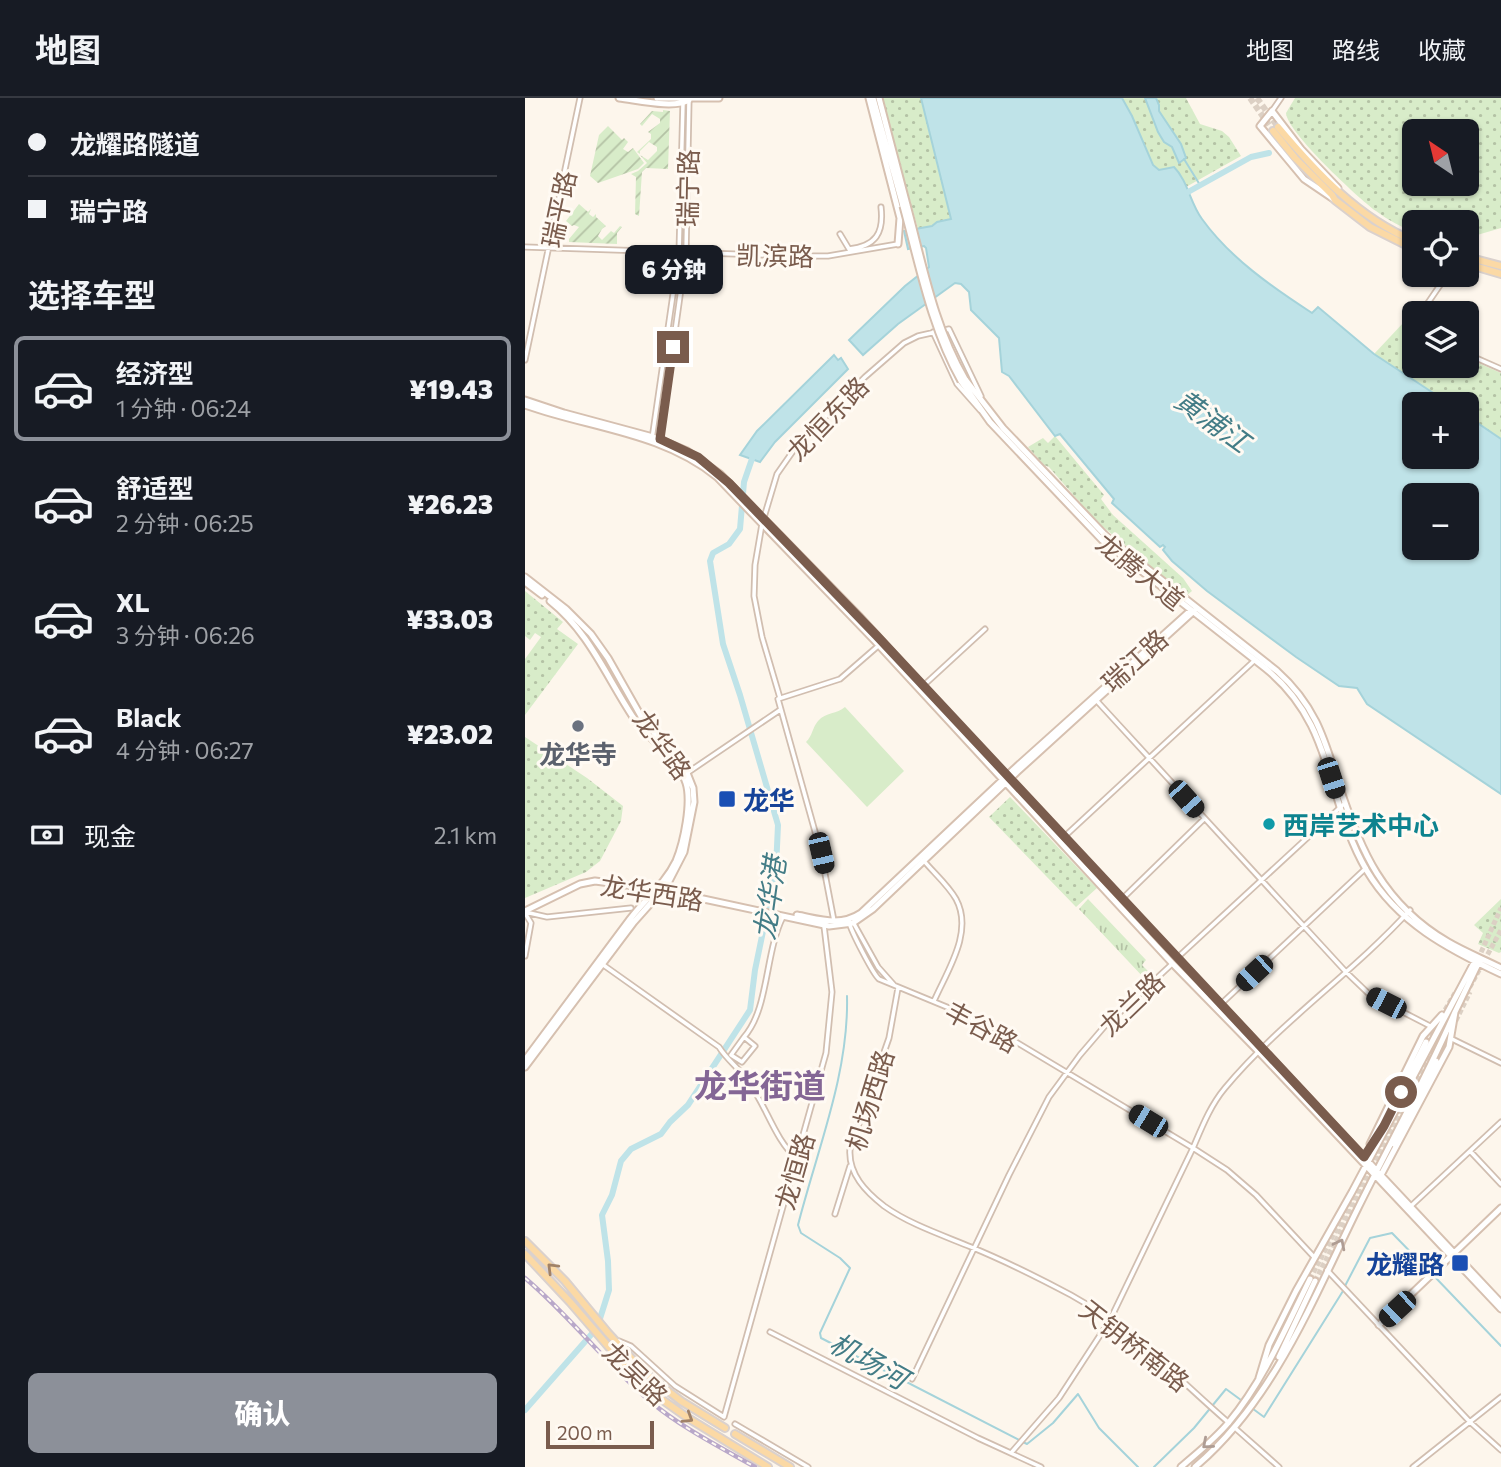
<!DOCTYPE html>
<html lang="zh">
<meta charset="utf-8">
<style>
:root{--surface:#171b24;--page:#20242c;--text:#f1f3f6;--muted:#9ea1a6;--line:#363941;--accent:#8c9099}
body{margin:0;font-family:Commissioner,"Noto Sans SC",sans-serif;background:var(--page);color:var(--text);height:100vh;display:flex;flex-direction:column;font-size:26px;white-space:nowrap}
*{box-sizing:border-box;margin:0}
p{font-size:23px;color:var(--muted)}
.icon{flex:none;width:38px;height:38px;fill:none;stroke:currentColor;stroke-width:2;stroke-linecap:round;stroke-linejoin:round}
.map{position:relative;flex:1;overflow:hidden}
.details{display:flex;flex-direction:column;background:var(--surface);width:525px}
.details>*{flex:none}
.hud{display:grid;align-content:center;height:154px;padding:0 28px;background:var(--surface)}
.needle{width:46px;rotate:325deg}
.fabs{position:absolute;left:877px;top:21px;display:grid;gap:14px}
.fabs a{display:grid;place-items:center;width:77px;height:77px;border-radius:10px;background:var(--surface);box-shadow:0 2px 5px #0004;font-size:35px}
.scale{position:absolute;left:21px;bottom:18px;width:108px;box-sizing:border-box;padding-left:7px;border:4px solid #7a5c4d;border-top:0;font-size:19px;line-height:24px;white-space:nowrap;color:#7a5c4d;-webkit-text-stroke:5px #fffaf3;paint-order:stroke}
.end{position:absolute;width:32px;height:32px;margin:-16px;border:9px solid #7a5c4d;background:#fff;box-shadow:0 0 0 4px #fff}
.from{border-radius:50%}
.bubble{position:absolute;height:49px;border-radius:10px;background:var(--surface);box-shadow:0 2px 5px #0004;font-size:23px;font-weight:800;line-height:49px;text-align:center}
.car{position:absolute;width:21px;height:42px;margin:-21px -10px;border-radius:9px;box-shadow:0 0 5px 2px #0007;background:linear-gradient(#222 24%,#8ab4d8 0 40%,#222 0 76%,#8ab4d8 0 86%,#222 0)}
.hud b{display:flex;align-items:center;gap:24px;height:66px;font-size:26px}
.hud b+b{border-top:2px solid var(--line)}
.hud i{width:18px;height:18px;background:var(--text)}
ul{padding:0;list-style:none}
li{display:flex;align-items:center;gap:21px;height:105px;margin:0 14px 10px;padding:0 14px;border:4px solid transparent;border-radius:10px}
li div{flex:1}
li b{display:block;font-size:26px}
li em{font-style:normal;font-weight:800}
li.on{border-color:var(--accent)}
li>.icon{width:63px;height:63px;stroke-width:1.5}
h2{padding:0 28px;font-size:32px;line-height:84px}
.pay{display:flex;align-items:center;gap:18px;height:77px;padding:0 28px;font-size:26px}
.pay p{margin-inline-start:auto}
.button{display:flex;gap:14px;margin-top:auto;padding:14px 28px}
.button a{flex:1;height:80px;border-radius:10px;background:var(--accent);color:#fff;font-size:28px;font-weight:800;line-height:80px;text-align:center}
header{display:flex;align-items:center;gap:42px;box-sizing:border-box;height:98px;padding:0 35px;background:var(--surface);border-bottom:2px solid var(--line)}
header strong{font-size:33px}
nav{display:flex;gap:38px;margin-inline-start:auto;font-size:24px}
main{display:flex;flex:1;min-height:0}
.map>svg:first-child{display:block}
.grass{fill:url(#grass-tufts)}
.park{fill:url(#park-dots);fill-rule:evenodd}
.garden{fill:url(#garden-furrows)}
.pitch{fill:#d8ecc9}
.water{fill:#bfe3e8;stroke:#a5d3da;stroke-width:2;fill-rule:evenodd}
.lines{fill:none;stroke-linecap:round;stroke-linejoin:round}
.stream{stroke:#a5d3da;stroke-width:2}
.river{stroke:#bfe3e8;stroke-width:6}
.secondary-tunnel{stroke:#dcd0c4;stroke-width:5;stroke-dasharray:5 2.5;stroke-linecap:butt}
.primary-tunnel{stroke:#dcd0c4;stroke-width:6;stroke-dasharray:6 3;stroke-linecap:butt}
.street-casing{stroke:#d1beb0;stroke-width:7}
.secondary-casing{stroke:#d6c0b0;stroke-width:9}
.primary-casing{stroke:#dad1cd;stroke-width:10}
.street{stroke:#fff;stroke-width:3.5}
.secondary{stroke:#fff;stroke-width:5}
.primary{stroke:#fbd9a5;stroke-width:6}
.rail-casing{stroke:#b9a8c9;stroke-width:4.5}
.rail{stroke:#fffaf3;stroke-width:2;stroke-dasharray:5;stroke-linecap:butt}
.secondary-bridge-casing{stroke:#d6c0b0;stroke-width:9;stroke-linecap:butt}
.secondary-bridge{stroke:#fff;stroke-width:5}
.oneway{stroke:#af9d94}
.oneway2{stroke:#a18267}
.route{stroke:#7a5c4d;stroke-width:9}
.worship-dot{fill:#6b7280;stroke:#fffaf3;stroke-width:2.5}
.transit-dot{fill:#1a4fb4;stroke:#fffaf3;stroke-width:2.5}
.culture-dot{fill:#0f9aa8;stroke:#fffaf3;stroke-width:2.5}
.labels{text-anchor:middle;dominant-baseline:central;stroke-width:6;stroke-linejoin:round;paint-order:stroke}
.street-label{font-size:26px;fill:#7a5c4d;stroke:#fffaf3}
.worship-label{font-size:26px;font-weight:bold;fill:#5b616d;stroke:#fffaf3}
.transit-label{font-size:26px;font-weight:bold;fill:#164399;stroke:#fffaf3;text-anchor:start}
.culture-label{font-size:26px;font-weight:bold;fill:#0d838f;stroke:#fffaf3;text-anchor:start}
.water-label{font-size:28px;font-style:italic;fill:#437c86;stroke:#fffaf3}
.district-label{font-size:33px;font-weight:bold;fill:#846695;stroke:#fffaf3}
</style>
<header>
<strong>地图</strong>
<nav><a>地图</a><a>路线</a><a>收藏</a></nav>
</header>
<main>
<section class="details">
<div class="hud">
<b><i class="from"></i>龙耀路隧道</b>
<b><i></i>瑞宁路</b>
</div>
<h2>选择车型</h2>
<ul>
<li class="on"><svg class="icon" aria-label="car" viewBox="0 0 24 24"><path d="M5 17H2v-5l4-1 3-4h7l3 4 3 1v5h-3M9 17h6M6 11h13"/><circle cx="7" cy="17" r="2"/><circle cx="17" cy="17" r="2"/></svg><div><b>经济型</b><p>1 分钟 · 06:24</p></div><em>¥19.43</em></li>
<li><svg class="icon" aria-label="car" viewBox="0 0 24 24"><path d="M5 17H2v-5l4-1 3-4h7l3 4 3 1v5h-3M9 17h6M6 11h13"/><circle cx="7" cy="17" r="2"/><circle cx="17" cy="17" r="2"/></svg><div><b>舒适型</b><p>2 分钟 · 06:25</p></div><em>¥26.23</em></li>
<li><svg class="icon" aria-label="car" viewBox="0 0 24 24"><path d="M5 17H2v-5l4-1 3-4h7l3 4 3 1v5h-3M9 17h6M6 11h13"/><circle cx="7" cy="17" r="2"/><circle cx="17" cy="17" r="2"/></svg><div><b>XL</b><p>3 分钟 · 06:26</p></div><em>¥33.03</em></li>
<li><svg class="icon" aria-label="car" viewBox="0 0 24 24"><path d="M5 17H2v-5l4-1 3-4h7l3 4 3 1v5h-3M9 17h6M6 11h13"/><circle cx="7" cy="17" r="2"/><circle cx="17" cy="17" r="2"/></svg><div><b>Black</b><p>4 分钟 · 06:27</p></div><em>¥23.02</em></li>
</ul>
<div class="pay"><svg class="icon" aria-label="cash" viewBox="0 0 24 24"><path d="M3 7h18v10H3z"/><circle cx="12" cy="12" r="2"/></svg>现金<p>2.1 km</p></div>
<div class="button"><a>确认</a></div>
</section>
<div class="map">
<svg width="976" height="1369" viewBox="0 0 976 1369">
<defs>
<pattern id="grass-tufts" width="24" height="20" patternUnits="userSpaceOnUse" patternTransform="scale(1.75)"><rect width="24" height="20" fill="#d8ecc9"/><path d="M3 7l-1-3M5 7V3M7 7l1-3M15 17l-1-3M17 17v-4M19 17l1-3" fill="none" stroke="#b4c2a5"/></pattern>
<pattern id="park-dots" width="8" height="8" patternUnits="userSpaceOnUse" patternTransform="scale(1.75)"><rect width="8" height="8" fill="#d8ecc9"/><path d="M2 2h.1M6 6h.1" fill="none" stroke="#b4c2a5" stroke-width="1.8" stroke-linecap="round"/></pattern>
<pattern id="garden-furrows" width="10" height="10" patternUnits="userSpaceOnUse" patternTransform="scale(1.75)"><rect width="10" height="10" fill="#d8ecc9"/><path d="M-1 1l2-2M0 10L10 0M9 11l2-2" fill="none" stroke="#b4c2a5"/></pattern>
</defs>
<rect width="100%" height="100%" fill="#fdf6ec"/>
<!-- grass -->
<path class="grass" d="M563,801L621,862L617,867L626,876L620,881L554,811Z"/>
<!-- park -->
<path class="park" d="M356,0H396L426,121C414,124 405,129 393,131Z
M597,0H661L675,26L697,33L704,39L716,58L661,89L655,76L634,72L628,67L607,18Z
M770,0H976V130L942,140V124H889V134C876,129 863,122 851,113C833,100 762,34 761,15ZM942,33V86H889V33Z
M879,224L889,232V268H942V260L976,275V341L942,318V306H925L849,256Z
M530,338L579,397L576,401L588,417L658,480L667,493L661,498L571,423L524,369L519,367L503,349L518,340L523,345Z
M0,493L38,524L32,531L53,546L0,617V561L16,539L10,535L5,542L0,538Z
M0,639L62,680L98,708L96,723L75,763L61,774L0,800Z
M485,699L572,790L551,809L464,719Z
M976,801V854L974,855L953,846L958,835L949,827Z"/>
<!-- garden -->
<path class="garden" d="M138,12L145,13L143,71L121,70L117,74L114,118L110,116L111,79L106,76L113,73L122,65L115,57L123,62L132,53V49L124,44L115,53V56L112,54L126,41V36L123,34L135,25V21L127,16L117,28L115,26L127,13L138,14Z
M83,28L97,42L99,40L103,44L98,51L103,54L108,50L119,65L113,71L73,85L65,78L74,37Z
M54,106L63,114L66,111L64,116L68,119L71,116V119L81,128L77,131L73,138L77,142L86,133L89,135L95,128L97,129L92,135V146L44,144V141L54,129L49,127L47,128L41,123Z"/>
<!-- pitch -->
<path class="pitch" d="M320,609L379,673L342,709L281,644C288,637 287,630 293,623C301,614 312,616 320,609Z"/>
<!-- water -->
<path class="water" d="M396,0H597L607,18L628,67L634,72L649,69C663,83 665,105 677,121C705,160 747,189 787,215L793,209L849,256L925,306H889V359H942V318L976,341V696L842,606L832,590L814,588L771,559L682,493L647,463L638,452L640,449L638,447L635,449L587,405L589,401L535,336L530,338L484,278L477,274L474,240L446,212L444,194L436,186L430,185L373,226L338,257L324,242L380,188L404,169L401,150L399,148L383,151L379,133L407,128L412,124L426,121ZM889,397H942V450H889Z
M620,0H631L634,7V13L656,46L661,60L654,65L647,49L639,44L633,34Z
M309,257L313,262L316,260L323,271L250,344L235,364L215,357L232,333Z"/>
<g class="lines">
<!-- stream -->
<path class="stream" d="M659,61L675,87
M322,898C324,976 292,1052 273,1127L276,1135L315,1160L325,1170L295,1235L296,1240L502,1346L528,1325L553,1296L574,1330L613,1369
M909,1178L976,1248
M820,1188L845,1140L867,1135L905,1174
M629,1369L669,1330L701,1291L739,1319L818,1193"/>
<!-- river -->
<path class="river" d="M663,94L726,59L744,55
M0,1312L72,1230L84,1192L83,1163L77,1117L87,1097L96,1063L106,1051L136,1036L145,1024L163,1007L225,912L230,872L251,770L253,727L215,597L198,546L185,463L188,455L204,446L215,431L219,384L229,355"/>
<!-- secondary-tunnel -->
<path class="secondary-tunnel" d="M953,861L976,810
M941,896L976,832
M901,944L930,895
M911,963L945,894
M785,1181L883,994
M790,1183L912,947"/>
<!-- primary-tunnel -->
<path class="primary-tunnel" d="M725,0L748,33
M732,0L753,29"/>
<!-- street casing -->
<g class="street-casing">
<path id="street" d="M747,13L756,0
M315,136L324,151C351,148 359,135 356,109
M0,149L272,158H303L373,146
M896,215L922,177
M408,234L432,286L455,312
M942,256L976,271
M0,262L55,0
M127,341L154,155L158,5
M135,341L161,155L164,2
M398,588L460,531
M255,600L237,539L229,498L230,467L237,426L252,376L273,346L340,279L379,245L393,238L424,231L456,298
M571,602L821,874L845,897L905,928
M162,675L255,612
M539,739L730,562
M399,763C409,775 423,787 431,801C449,834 422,873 409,903
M597,801L679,721
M0,814L22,819L106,810
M0,815L6,825L0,858
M309,823L296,755L253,601L315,581L353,548
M324,824C326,833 348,876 354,881L429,912L471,932L668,1050L702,1072L731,1097L789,1159
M328,824L353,869L369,887
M652,860L820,705
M77,866L194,949C202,962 214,970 222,982C241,1006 249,1041 272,1061
M373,890L364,940L325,1051C323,1076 341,1094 359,1108C384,1126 417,1137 446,1149C480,1163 514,1180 546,1197C606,1230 653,1281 704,1325
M696,906L841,770
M219,939L206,957L217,964L230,948L219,939C244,911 240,854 258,819
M927,941L976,965
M945,1053L976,1086
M886,1108L976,1024
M310,1116L325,1068
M802,1172L945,1324L976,1352
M245,1234L453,1340L516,1369
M94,1243L106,1248L150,1288L199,1319L301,955L307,894L299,828
M387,1281L484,1077L524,999L555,957L579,929L647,866
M210,1326L283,1369
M710,1330L754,1369
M486,1355L534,1300L585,1222L668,1050C677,1029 685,1008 700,990C755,924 828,875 885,812
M888,1369L976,1299"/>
</g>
<!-- secondary casing -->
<g class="secondary-casing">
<path id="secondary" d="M94,0C112,2 149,11 164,2
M132,0H194
M344,0L375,120L373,146
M348,0L378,108
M354,0L382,107
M810,102L779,81L735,28L747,13L776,51L813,90
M440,281L478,330L581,438L752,573C789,606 799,639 813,684C835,752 858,806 923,844C940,854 958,861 976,870
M436,283L465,324L577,442L740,570C811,627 800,702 842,773C873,825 923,851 976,876
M0,302L39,315L128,339L162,353L195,376L335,519L438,632L976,1205
M0,307C64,330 137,334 192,379L349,542L647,865L734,954L976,1211
M0,479L41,511L66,536L83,560L117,620L162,675L168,690L169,704L159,754L142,787L109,824L0,969
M0,484L17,497
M0,813L55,786L70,783L132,791L304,828L328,825L348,811L492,674L669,513
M272,817C294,821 315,829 336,815L489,671L666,512
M0,962C35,915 70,868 105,821C120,801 140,786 151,763C159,744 167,704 161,685C156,667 121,637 108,619C81,578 64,534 25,503
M869,1007L901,944
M845,1046L898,938L917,917
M869,1046L911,963
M856,1077L924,949L930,914L955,862
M854,1227L976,1110
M754,1259L790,1183
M734,1280L744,1247L771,1193L827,1094L951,861
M656,1369C672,1355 690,1341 704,1324C739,1282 761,1229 785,1181
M670,1369C749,1302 788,1201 833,1110C865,1045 901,981 930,914"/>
</g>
<!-- primary casing -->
<g class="primary-casing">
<path id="primary" d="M753,29C791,74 833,120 889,143
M748,33L770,60L807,97L810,102L845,129L889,151
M942,159L976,168
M942,166L976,176
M0,1143L40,1183L83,1235L120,1275L156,1303L200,1330
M0,1156L45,1204L102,1270L125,1293L163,1320L243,1369
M210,1336L265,1369"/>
</g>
<!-- street -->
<use href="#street" class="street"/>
<!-- secondary -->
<use href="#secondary" class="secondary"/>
<!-- primary -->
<use href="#primary" class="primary"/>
<!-- rail casing -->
<g class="rail-casing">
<path id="rail" d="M0,1180C45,1218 81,1266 126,1304C157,1330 195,1349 230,1369"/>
</g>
<!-- rail -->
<use href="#rail" class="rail"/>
<!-- secondary-bridge casing -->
<g class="secondary-bridge-casing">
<path id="secondary-bridge" d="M382,107C398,166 409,228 440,281
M378,108C394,167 406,230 436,283"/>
</g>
<!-- secondary-bridge -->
<use href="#secondary-bridge" class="secondary-bridge"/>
</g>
<!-- one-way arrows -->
<defs><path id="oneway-chevron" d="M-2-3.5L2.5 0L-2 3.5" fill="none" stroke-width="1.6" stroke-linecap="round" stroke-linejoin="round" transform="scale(1.75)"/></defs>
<g class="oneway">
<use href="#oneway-chevron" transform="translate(815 1146) rotate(-63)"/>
<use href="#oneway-chevron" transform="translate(682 1346) rotate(139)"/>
</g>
<g class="oneway2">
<use href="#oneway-chevron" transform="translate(27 1170) rotate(-135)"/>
<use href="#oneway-chevron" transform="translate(163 1320) rotate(32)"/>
</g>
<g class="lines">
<!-- route -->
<path class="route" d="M148,249L135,341L173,359L204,385L352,538L839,1059L859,1028L876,994"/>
</g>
<!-- markers -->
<circle class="worship-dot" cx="53" cy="628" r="7"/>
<g class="transit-dot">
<rect x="193" y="692" width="18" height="18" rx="3.5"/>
<rect x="926" y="1156" width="18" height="18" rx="3.5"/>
</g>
<circle class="culture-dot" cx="744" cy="726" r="7"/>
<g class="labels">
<!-- street labels -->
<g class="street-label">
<text transform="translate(162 90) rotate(-89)">瑞宁路</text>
<text transform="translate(33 111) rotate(-78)">瑞平路</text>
<text transform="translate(250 157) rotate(1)">凯滨路</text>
<text transform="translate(302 320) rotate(-46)">龙恒东路</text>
<text transform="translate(616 473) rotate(39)">龙腾大道</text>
<text transform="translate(609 562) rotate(-42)">瑞江路</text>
<text transform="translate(138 646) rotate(54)">龙华路</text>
<text transform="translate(127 794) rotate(9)">龙华西路</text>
<text transform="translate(606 905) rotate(-44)">龙兰路</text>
<text transform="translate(457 928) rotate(28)">丰谷路</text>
<text transform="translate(344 1002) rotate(-73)">机场西路</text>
<text transform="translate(269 1073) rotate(-74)">龙恒路</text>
<text transform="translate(610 1247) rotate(38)">天钥桥南路</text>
<text transform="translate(111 1275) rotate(44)">龙吴路</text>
</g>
<!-- worship labels -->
<g class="worship-label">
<text x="53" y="655">龙华寺</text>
</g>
<!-- transit labels -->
<g class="transit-label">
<text x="218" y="701">龙华</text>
<text x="919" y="1165" text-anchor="end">龙耀路</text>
</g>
<!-- culture labels -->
<g class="culture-label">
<text x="758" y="726">西岸艺术中心</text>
</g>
<!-- water labels -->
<g class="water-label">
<text transform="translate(688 322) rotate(36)">黄浦江</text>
<text transform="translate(244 800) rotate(-82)">龙华港</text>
<text transform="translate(344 1262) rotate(29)">机场河</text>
</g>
<!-- district labels -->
<g class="district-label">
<text x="235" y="986">龙华街道</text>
</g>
</g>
</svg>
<div class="fabs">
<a><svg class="needle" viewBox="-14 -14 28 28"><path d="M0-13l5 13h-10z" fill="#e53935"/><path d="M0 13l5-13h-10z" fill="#9ea1a6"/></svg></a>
<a><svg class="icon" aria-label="locate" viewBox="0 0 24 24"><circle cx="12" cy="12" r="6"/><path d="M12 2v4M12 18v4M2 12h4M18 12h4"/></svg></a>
<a><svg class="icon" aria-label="layers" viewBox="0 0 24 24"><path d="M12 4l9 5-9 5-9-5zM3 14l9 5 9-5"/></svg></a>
<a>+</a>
<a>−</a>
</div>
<div class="scale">200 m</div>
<i class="end from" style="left:876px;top:994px"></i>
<i class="end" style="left:148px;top:249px"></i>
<div class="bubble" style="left:100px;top:147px;width:98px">6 分钟</div>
<i class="car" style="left:806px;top:680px;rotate:162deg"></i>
<i class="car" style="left:661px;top:701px;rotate:138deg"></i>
<i class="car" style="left:296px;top:755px;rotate:167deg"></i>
<i class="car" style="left:729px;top:875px;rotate:227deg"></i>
<i class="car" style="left:861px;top:905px;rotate:297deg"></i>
<i class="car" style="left:623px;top:1023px;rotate:301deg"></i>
<i class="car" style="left:872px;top:1211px;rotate:227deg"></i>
</div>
</main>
